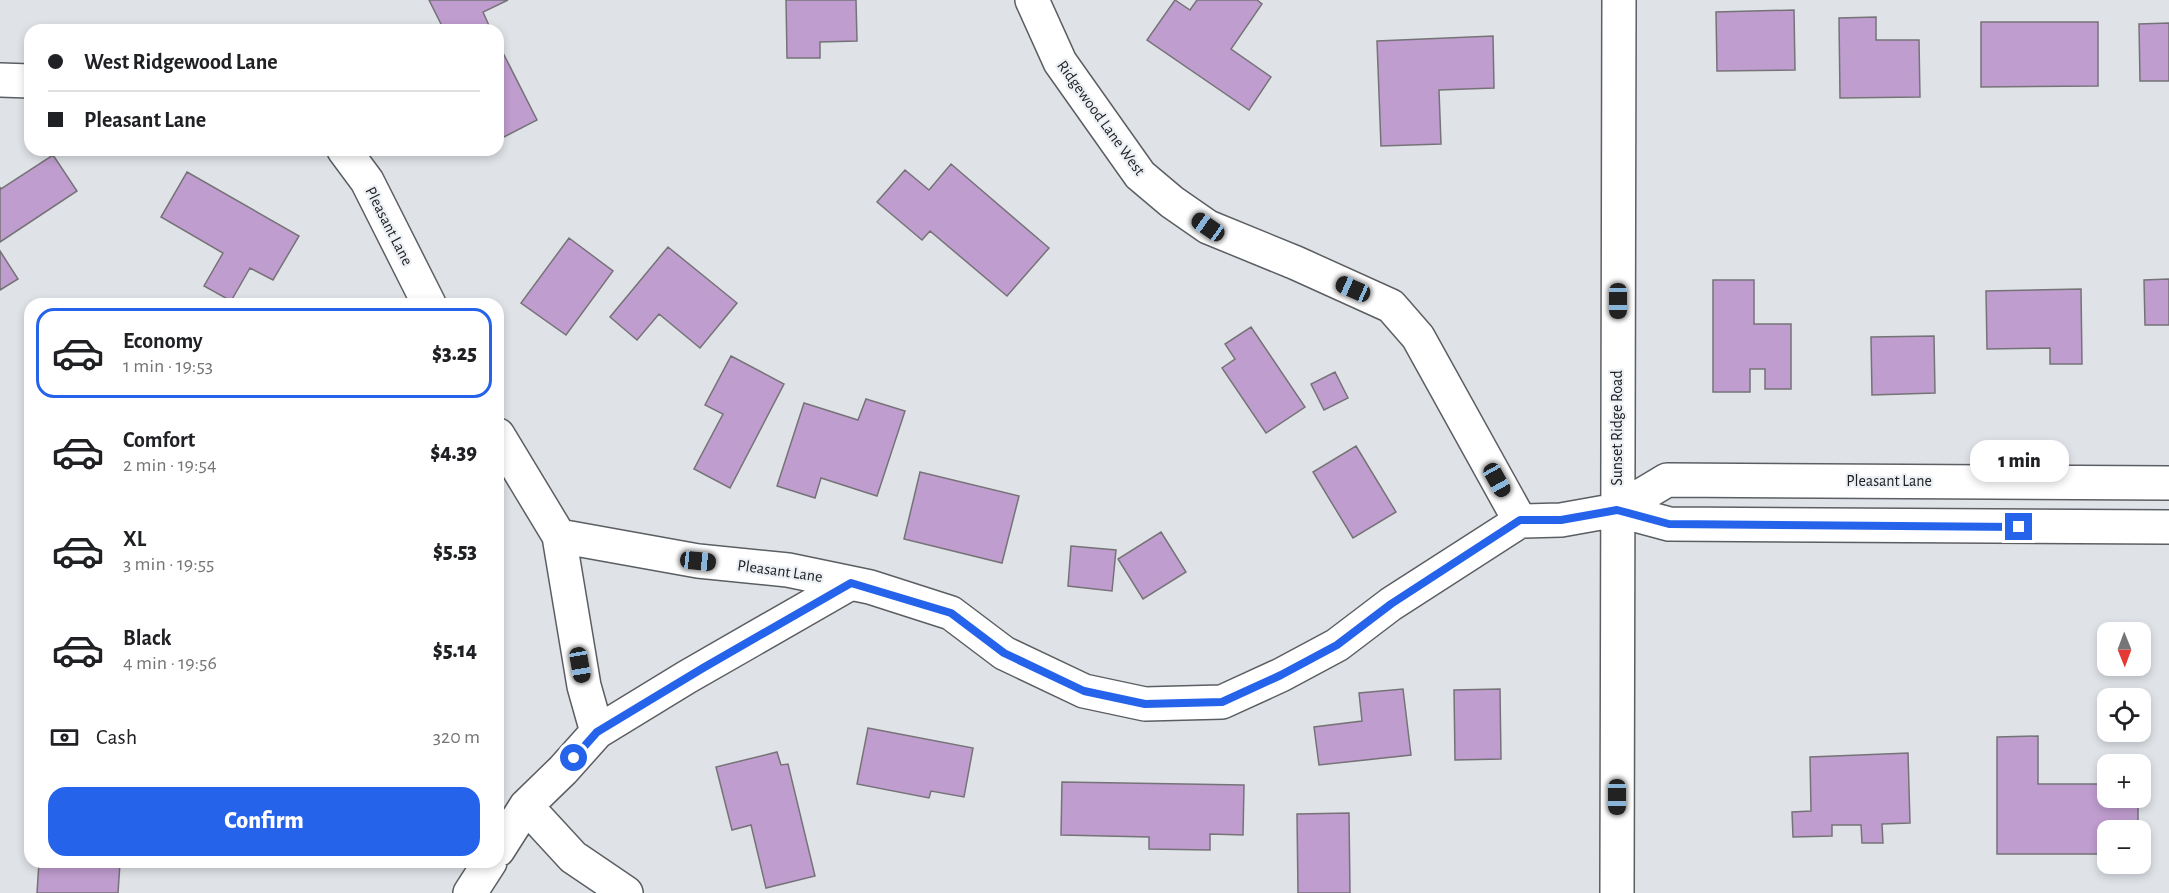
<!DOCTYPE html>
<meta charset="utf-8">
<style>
:root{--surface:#fff;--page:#f6f6f6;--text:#202124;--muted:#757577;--line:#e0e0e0;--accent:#2563eb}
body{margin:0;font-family:"Alegreya Sans",sans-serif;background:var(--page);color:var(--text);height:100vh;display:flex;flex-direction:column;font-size:22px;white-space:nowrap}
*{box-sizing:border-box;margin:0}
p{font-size:20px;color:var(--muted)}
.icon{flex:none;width:33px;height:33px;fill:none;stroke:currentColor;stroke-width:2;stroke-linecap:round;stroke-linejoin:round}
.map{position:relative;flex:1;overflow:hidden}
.drawer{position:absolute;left:24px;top:298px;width:480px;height:570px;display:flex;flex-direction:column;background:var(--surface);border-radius:18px;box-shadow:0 3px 9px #0003}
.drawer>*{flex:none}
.hud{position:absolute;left:24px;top:24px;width:480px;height:132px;border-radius:18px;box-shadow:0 3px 9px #0003;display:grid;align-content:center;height:132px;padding:0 24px;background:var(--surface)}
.needle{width:39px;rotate:179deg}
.buttons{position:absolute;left:2097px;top:622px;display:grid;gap:12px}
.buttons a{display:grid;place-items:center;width:54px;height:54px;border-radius:12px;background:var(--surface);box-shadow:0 3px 9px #0003;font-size:30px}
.end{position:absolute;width:27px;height:27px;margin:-14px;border:8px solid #2563eb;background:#fff;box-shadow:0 0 0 3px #fff}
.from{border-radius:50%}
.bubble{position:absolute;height:42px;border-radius:18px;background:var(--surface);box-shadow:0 3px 9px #0003;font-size:20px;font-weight:800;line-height:42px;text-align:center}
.car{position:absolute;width:18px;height:36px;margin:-18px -9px;border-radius:8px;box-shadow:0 0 4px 2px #0007;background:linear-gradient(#222 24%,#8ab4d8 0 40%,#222 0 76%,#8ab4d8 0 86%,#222 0)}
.hud b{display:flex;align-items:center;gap:21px;height:57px;font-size:22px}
.hud b+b{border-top:2px solid var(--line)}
.hud i{width:15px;height:15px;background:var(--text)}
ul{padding:10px 0 0;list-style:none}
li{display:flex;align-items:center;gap:18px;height:90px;margin:0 12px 9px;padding:0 12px;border:3px solid transparent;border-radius:18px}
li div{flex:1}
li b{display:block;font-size:22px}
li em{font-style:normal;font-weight:800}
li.current{border-color:var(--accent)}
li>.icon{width:54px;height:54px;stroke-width:1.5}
.pay{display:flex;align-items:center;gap:15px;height:66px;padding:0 24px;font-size:22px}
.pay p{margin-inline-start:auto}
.primary-button{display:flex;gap:12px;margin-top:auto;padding:12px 24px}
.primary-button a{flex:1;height:69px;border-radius:18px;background:var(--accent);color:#fff;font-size:24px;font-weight:800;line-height:69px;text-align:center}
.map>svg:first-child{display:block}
.building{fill:#bf9dcf;stroke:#767377;stroke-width:1.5}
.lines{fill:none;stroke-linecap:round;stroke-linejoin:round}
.minor-casing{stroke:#5b5e62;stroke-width:36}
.minor{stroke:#fff;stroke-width:33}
.route{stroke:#2563eb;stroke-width:8}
.labels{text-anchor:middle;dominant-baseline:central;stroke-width:4.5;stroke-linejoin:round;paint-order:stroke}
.street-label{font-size:16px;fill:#202123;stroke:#ecf0f5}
</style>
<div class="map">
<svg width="2169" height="893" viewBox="0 0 2169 893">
<rect width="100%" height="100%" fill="#dfe3e8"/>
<!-- building -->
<path class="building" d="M429,0H508L483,12L491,30H444Z
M786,0H856L857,41L820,42V58H787Z
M1175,0L1190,10L1197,0H1257L1262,4L1231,49L1271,77L1249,110L1147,40Z
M1794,10L1795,70L1717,71L1716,12Z
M1876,17V40H1919L1920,97L1840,98L1839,18Z
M1981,22H2098V86L1981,87Z
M2169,23V81H2140L2139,24Z
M1493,36L1494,88L1439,90L1441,144L1381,146L1377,41Z
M498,43L537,120L498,140Z
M53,155L77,191L0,242V187L1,189Z
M951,164L1049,248L1007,296L930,231L922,240L877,202L905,170L929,190Z
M187,172L299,236L273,280L250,268L231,301L204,286L223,253L161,217Z
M569,238L613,271L566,335L521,303Z
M668,247L737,303L700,348L659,314L637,340L610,317Z
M0,251L18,279L0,290Z
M2169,279V325H2145L2144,280Z
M1713,280H1754V324H1791V389H1765V369H1750V392H1713Z
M2081,289L2082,364H2050V348L1987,349L1986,291Z
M1251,327L1305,407L1266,433L1222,368L1235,359L1225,344Z
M1934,336L1935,393L1872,395L1871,337Z
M731,356L784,384L730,488L694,469L723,414L705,405Z
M1335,372L1348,398L1324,410L1311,384Z
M866,399L905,411L877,496L821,478L815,498L777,486L804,403L858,420Z
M1356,446L1396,512L1353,538L1313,472Z
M920,472L1019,496L1002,563L904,539Z
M1161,532L1186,572L1143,599L1118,559Z
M1071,546L1116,550L1112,591L1068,586Z
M1403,689L1411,755L1319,765L1314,727L1362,721L1359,693Z
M1500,689L1501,759L1455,760L1454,690Z
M868,728L973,748L964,797L931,791L929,798L857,784Z
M2038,736V784H2103V771H2108V798H2138V831H2108V840H2103L2104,854H1997V737Z
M777,752L781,765L788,764L815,876L766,888L751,825L732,830L716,767Z
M1908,753L1910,823L1882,824L1883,843H1862L1861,825H1832V836L1793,837L1792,812L1811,811L1810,757Z
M1062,782L1244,785L1243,835L1210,834V850L1149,849V837L1061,835Z
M1349,813L1350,893H1298L1297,814Z
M39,862L120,863L118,893H37Z"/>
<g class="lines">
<!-- minor casing -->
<g class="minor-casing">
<path id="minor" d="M1032,0L1060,62L1140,175L1172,202L1208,227L1296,263L1391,306L1418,337L1520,521
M0,80L30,81
M344,150L367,181L429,304
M498,435L559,536L698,561L788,570L870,587L951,613L1004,653L1084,691L1145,704L1222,702L1281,675L1337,645L1391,604L1520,521L1561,520L1617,510L1667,480L2169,483
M1617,510L1669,524L2169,527
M559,536L584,686L597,732
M526,806L573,857L626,893
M498,850L526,806L563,770L597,732L687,677L851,583
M470,893L490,862
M1617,893L1619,0"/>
</g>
<!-- minor -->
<use href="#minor" class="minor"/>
</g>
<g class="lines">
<!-- route -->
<path class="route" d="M574,758L597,732L703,668L851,583L951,613L1004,653L1084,691L1145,704L1222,702L1281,675L1337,645L1391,604L1520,520H1561L1617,510L1669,524L2019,527"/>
</g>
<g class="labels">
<!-- street labels -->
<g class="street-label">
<text transform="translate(1101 118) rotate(54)">Ridgewood Lane West</text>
<text transform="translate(389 226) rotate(63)">Pleasant Lane</text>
<text transform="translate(1617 428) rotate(-90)">Sunset Ridge Road</text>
<text x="1889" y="481">Pleasant Lane</text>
<text transform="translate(780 571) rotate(8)">Pleasant Lane</text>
</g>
</g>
</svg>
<div class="buttons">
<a><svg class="needle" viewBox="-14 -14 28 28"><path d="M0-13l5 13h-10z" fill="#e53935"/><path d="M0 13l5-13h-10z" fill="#757577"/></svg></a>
<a><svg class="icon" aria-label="locate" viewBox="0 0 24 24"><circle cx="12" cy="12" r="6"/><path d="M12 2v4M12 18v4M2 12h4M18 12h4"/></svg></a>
<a>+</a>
<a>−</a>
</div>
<i class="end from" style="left:574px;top:758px"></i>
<i class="end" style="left:2019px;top:527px"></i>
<div class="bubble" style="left:1970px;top:440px;width:99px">1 min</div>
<i class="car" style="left:1208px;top:227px;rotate:305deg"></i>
<i class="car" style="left:1353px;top:289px;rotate:294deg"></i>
<i class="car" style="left:1618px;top:301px;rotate:180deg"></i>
<i class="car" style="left:1497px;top:480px;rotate:151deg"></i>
<i class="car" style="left:698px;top:561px;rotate:96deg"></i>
<i class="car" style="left:580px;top:665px;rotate:170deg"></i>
<i class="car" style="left:1617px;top:797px;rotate:180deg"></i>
<div class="hud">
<b><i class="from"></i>West Ridgewood Lane</b>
<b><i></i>Pleasant Lane</b>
</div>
<section class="drawer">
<ul>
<li class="current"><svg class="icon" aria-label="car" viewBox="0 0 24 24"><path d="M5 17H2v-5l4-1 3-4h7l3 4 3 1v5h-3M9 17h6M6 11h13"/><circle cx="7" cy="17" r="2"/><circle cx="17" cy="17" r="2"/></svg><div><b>Economy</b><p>1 min · 19:53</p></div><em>$3.25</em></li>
<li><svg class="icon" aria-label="car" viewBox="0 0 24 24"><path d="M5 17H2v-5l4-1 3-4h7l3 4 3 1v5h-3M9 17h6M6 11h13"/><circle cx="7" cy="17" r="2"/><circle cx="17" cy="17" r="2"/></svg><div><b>Comfort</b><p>2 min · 19:54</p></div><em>$4.39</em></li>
<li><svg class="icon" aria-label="car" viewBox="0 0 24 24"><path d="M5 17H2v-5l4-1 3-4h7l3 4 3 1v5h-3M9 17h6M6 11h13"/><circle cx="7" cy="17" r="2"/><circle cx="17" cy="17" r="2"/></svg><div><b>XL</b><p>3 min · 19:55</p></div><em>$5.53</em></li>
<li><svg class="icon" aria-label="car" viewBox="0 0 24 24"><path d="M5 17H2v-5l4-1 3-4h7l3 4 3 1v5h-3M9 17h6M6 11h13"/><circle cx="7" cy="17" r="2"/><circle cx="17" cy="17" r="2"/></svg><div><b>Black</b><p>4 min · 19:56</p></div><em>$5.14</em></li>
</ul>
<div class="pay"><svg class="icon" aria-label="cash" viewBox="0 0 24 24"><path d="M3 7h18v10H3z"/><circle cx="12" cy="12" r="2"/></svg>Cash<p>320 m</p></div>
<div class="primary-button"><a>Confirm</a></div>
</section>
</div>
